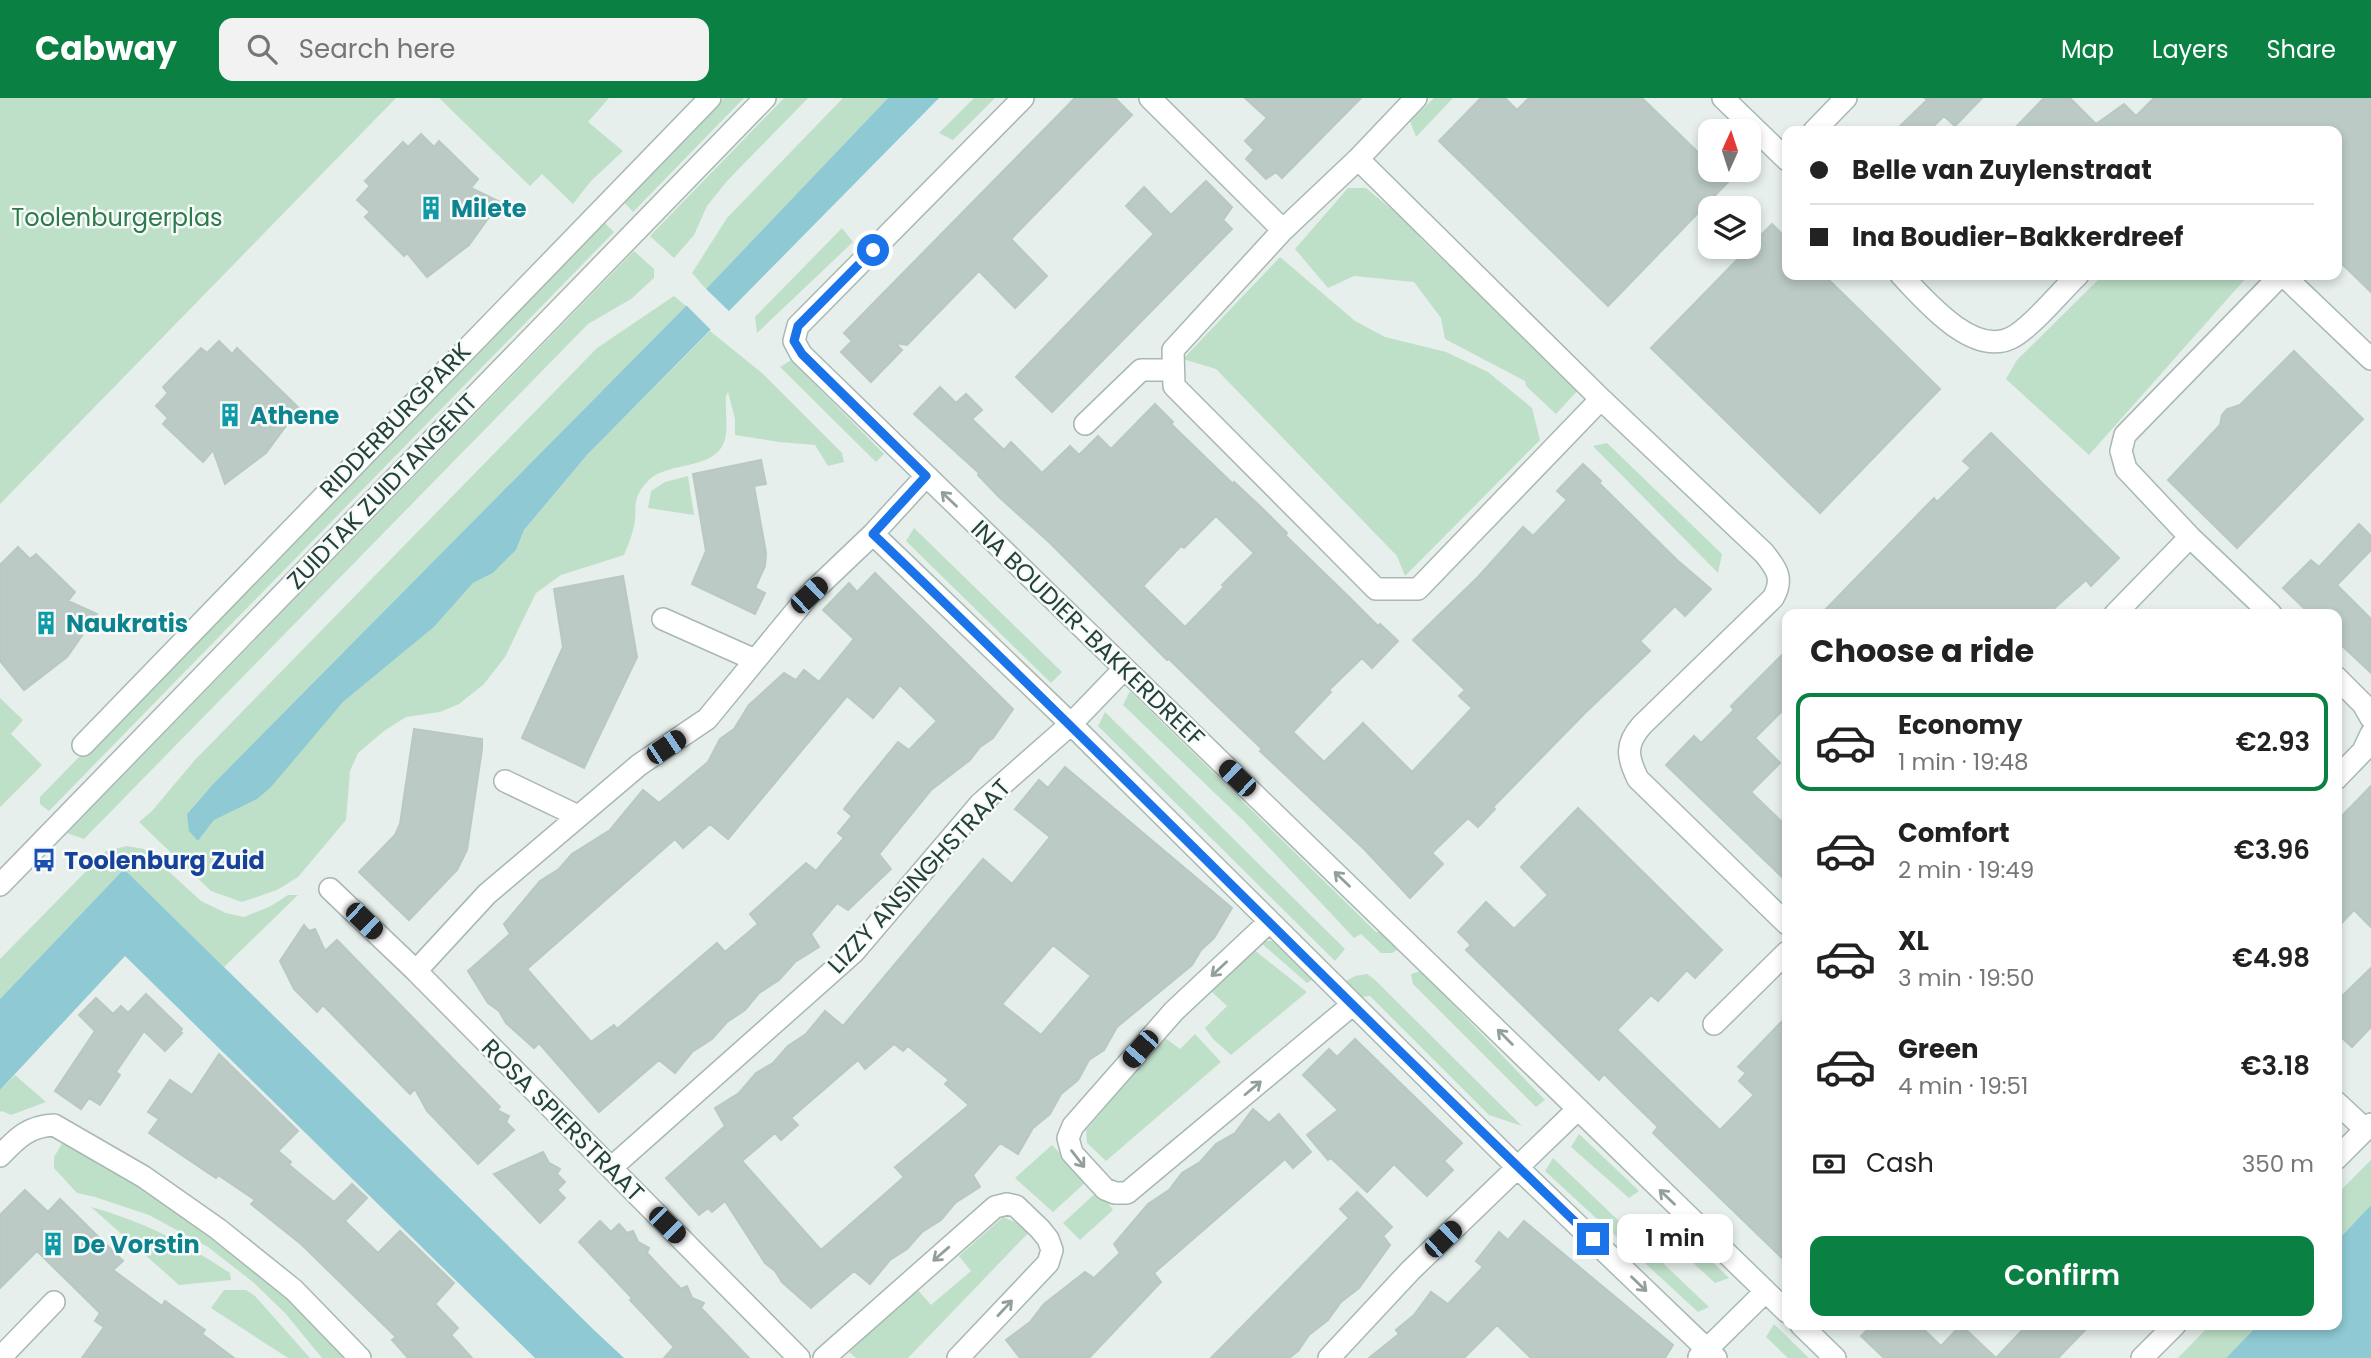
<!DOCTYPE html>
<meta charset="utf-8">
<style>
:root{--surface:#fff;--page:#f2f2f2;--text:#222;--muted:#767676;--line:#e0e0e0;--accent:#0b8043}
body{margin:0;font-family:Poppins,sans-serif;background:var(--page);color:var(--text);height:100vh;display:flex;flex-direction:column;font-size:26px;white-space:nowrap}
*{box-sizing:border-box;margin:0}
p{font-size:23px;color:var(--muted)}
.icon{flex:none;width:38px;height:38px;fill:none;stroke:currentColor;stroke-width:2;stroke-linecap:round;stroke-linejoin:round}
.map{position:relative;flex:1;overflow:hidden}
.drawer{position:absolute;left:1782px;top:511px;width:560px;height:721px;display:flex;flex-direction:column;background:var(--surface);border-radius:14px;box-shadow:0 4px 10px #0003}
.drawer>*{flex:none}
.top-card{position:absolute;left:1782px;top:28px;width:560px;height:154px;border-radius:14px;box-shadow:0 4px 10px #0003;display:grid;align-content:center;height:154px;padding:0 28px;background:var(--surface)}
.needle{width:46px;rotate:3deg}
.controls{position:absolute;left:1698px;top:21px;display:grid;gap:14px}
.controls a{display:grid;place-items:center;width:63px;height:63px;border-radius:14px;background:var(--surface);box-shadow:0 4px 10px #0003;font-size:35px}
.end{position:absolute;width:32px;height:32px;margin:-16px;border:9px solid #1a73e8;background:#fff;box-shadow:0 0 0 4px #fff}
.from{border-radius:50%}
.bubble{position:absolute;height:49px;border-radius:14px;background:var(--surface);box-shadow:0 4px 10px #0003;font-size:23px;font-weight:600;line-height:49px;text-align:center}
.car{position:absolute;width:21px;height:42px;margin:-21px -10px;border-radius:9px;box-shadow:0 0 5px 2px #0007;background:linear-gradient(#222 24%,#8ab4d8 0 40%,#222 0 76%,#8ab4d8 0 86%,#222 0)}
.top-card b{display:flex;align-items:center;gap:24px;height:66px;font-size:26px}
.top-card b+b{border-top:2px solid var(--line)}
.top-card i{width:18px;height:18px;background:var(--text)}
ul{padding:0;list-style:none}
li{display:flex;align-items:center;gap:21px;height:98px;margin:0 14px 10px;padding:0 14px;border:4px solid transparent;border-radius:14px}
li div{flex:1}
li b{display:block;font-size:26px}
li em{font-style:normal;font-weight:600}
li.active{border-color:var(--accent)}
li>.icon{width:63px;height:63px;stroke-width:1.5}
h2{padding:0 28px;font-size:32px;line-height:84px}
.pay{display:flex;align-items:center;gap:18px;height:77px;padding:0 28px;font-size:26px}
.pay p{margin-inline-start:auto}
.cta{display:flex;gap:14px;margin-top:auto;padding:14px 28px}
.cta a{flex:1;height:80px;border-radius:14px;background:var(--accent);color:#fff;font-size:28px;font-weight:600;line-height:80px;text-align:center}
header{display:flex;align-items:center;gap:42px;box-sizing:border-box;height:98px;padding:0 35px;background:var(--accent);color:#fff}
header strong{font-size:33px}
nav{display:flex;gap:38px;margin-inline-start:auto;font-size:24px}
.search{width:490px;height:63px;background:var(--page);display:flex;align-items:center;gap:18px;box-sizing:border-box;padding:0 24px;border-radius:14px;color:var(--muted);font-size:26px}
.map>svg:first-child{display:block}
.green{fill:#bfe0c8}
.water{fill:#8ec9d4}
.pier{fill:#e6efeb}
.building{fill:#bbcac4;stroke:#b8c9c2;stroke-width:2;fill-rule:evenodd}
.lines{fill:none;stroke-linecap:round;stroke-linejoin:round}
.minor-casing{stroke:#a8b8b2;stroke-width:24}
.minor{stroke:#fff;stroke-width:21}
.oneway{stroke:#92a09c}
.route{stroke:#1a73e8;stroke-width:9}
.labels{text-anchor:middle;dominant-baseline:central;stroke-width:5;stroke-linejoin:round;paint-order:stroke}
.culture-label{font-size:24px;font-weight:bold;fill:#0d838f;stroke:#f7fbf9;text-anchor:start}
.park-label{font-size:24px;fill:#2d7a4b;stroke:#f7fbf9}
.street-label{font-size:24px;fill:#24423a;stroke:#f7fbf9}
.transit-label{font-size:24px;font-weight:bold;fill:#164399;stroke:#f7fbf9;text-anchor:start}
</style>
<header>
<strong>Cabway</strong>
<div class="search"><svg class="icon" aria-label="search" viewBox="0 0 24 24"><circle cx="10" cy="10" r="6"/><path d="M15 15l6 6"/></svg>Search here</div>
<nav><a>Map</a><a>Layers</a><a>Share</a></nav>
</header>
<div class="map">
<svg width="2371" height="1260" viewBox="0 0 2371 1260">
<rect width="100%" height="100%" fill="#e6efeb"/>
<!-- green -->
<path class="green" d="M0,0H396L0,406Z
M439,0H609L588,24L623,53L591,83L573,106L542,76L530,88Z
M724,0H744L633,114L623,103Z
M784,0H808L727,83L707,108L694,137L674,160L650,138Z
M843,0H888L706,191L692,175L727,120Z
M974,0H995L953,42L939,35Z
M1434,0H1453L1416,39L1410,23Z
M1348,90H1366L1412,128L1421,141L1579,291L1556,316L1526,288L1525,283L1445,241L1441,220L1414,184L1354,178L1328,190L1295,151Z
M602,122L614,134L49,713L40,706V699Z
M842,130L853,144L757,235L755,219Z
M634,153L654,171V180L631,201L588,226L84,741L67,735Z
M1280,159L1355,223L1385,239L1446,254L1488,274L1532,310L1540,342L1405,478L1397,458L1216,271L1183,261Z
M2103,177H2246V180L2089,357L2006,281L2017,262Z
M674,198L686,208L214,685L187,716L198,743L214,722L297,657L343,604L434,529L473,485L493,475L516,452L524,432L587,357L710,233L762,275L842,355L844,364L828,368L815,347L779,344L735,337V321L728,294L726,298C725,309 728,330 725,341C716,374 668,362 648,383C629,402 639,412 633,432C631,441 627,449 624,457L561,477L536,495L505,559L484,586L459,606L440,614L406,619L384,633L358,655L350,673L346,722L298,779L277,792L242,804L211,793L139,724L152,713L194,663L597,250Z
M791,262L884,356L876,364L780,269Z
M1607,345L1722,456L1718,475L1593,348Z
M688,378L694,417L648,410L651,393L665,384Z
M914,430L1062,574L1051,585L906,443Z
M1130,593L1376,834H1386L1402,849L1392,855H1381L1361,836L1354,840L1245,724L1123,607Z
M0,600L23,622L11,636L42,667L0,709Z
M1105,614L1345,851L1335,863L1098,628Z
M127,748L144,751L201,803L226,815L244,819L271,808L288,797H298L224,869L124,771L0,901V861L106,753Z
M1277,842L1316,879L1307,885L1260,844Z
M1253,851L1307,894L1231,957L1213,941L1205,930L1227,908L1212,894Z
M1421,873L1545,1002L1536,1009L1413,886L1411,876Z
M1367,876L1374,881L1522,1028L1489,1017L1370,898L1360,899L1346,883L1355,878Z
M1195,936L1221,964L1106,1063L1087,1045L1086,1032L1165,940L1180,951Z
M15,977L46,1004L11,1017L2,1013L0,1014V992Z
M1579,1036L1639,1093L1629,1100L1571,1049Z
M63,1044L183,1114L284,1198L347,1260H322L285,1215L253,1184L208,1149L149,1117L95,1099L77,1095L54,1070V1059Z
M1052,1047L1087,1083L1053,1114L1015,1080Z
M1553,1060L1709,1209L1698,1214L1545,1073Z
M2371,1062V1107L2336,1144V1097Z
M1099,1092L1113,1112L1080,1142L1063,1125Z
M91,1109C147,1125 181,1143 230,1175L231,1182L179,1187Z
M1003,1119L1032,1131L908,1260H856L849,1254L917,1191L931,1207L971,1173L959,1158Z
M1674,1127L1729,1180L1715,1185L1666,1140Z
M224,1192H246L255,1198L310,1260H288L211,1210Z
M1774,1226L1809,1260H1788L1766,1239Z
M2210,1227H2258L2226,1260H2178Z"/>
<!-- water -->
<path class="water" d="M888,0H939L587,357L524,432L516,452L493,475L473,485L434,529L343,604L271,689L257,701L214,722L198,743L189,733L187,716L214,685L686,208L706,191Z
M124,771L595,1233L624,1260H535L125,858L0,992V901Z
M2371,1107V1260H2226L2258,1227H2336V1144Z"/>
<!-- pier -->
<path class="pier" d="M704,189L732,216L714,235L684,205Z"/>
<!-- building -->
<path class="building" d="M1075,0H1115L1132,17L1011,141L1047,178L1015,210L979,173L907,247L895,245L902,252L871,284L841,254L852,243L844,235Z
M1245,0H1361L1282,80L1276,74L1266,81L1246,61L1254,52L1245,43L1267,20Z
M1481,0H1505L1517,12L1529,0H1642L1710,66V72H1716L1728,84L1608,208L1439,43Z
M1925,0H1982L1955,28L1944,18L1929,33H1895L1927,2Z
M2044,0H2070L2096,26L2124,6L2136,18L2154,0H2371V194L2336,160V33H2012Z
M421,36L434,49L439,43L478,81L471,90L500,104L469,147L427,179L407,155L404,158L365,119L370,114L357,102L370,88L365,83L403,44L408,49Z
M1206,83L1232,109L1223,122L1232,131L1052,314L1016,279L1154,136L1126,108L1144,89L1171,117Z
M1772,126L1787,141V177H1824L1940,291L1820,415L1651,250Z
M219,243L232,256L237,250L299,310L266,355L225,386L213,352L203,364L163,326L168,320L156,308L168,295L163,289L201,250L207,255Z
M2294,253L2363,321L2237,450L2168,382L2220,327L2222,317L2227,311L2240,307Z
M940,289L956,305L966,296L982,312L972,321L1004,352L1011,344L1042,375L1070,348L1079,357L1098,338L1111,351L1155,306L1173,324L1171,326L1233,386L1234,384L1263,411L1287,435L1285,437L1348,498L1378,528L1380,526L1398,543L1372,570L1362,560L1329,592L1331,594L1293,634L1324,664L1363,625L1412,674L1472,610L1459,598L1465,592L1413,542L1478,479L1523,429L1533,438L1567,402L1557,393L1583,366L1601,383L1599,385L1677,462L1711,491L1685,518L1675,508L1640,543L1650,553L1585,615L1493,709L1495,711L1478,729L1468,720L1432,755L1443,766L1410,800L1364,751L1260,653L1262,651L1215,606L1169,561L1167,562L1049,444L999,399L978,377L979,375L914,316ZM1216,418L1254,455L1222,487L1224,489L1185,529L1143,488L1181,448L1184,450Z
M1991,335L2119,460L2091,488L2086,482L2048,516H1821L1934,400L1937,404L1971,370L1963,363Z
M761,362L766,386L754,388L766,455L765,468L755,490L765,495L755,516L692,486L706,453L693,376Z
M2359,426L2371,438V452L2337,487L2371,521V575L2336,542V516H2310L2283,490L2311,462L2319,469Z
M18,449L30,461L36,456L75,494L68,503L97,516L67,559L24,592L0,563V467Z
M875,475L1013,611L993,640L980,649L970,662L931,692L879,756L891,771L848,812L837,805L811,836L819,849L795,864L779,882L759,895L745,912L727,924L712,941L692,954L675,975L659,962L599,1014L539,945L534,950L506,925L499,913L488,905L468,873L510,836L504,826L540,783L559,771L572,756L610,732L643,692L659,705L708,664L720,641L734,631L749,607L784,575L796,582L804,572L819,584L854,541L823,512L849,485L857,494ZM900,587L937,623L909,652L898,644L855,697L844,711L852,718L838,735L844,740L829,757L816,773L806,765L750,816L758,826L725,854L717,845L617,931L614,927L591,944L527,871L675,741L683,750L710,726L728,741L847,598L873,620Z
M623,478L637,559L584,670L522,640L563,549L554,491Z
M1787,552V608L1755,640L1780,665L1751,694L1787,729V784L1666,667L1694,638L1701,645L1734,612L1731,608Z
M414,631L482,641V651L467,752L457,772L409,822L359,774L395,737L400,726Z
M1065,669L1232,810L1214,840L1201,852L1192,867L1117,929L1104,952L1089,962L1078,982L1061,996L1050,1016L1033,1030L1018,1056L1000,1045L973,1077L980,1089L955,1105L941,1122L922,1134L907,1151L890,1162L870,1186L854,1173L811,1210L782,1184L775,1173L765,1165L725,1103L712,1114L708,1110L699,1117L666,1080L725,1028L715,1010L739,995L756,975L773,965L788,948L806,936L825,913L843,928L983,761L1012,786L1050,739L1015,711L1039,682L1048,690ZM1053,847L1091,878L1041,937L1002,906ZM894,946L903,953L908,948L949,982L945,986L969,1007L895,1069L904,1079L821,1152L742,1063L775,1035L781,1042L798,1027L791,1020L858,962L865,971Z
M2371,688V829L2354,812L2336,831V724Z
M1578,710L1722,852L1695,880L1687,872L1658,903L1651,897L1617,932L1720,1032L1754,997L1739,983L1746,975L1738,969L1787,918V1165L1653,1035L1658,1029L1618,990L1604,976L1599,982L1466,852L1471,847L1458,834L1486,804L1514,831L1548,797L1521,769Z
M304,827L309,833L315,831L325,853L337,842L500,1009L497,1012L509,1018L506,1024L514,1032L478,1066L427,1013L415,991L410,996L323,907L317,914L294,891L280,863Z
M2371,870V929L2352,949L2336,934V904Z
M146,896L182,931L180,934L182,935L165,953L144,933L116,974L120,977L100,1007L89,1000L81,1011L55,993L95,933L79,917L96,900L113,916L121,908L128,915Z
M1355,941L1462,1045L1444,1063L1453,1072L1427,1098L1394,1066L1367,1094L1331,1060L1328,1062L1307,1037L1338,1012L1303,977L1329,951L1337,959Z
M219,956L298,1033L278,1053L291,1064L289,1067L334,1104L352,1086L367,1100L345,1123L378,1155L400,1133L454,1185L435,1206L458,1230L451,1237L472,1260H408L392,1242L396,1239L301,1146L251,1106L255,1102L218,1077L216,1080L149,1035L159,1021L148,1014L170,982L192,997Z
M1253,1011L1269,1025L1279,1016L1311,1054L1293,1070L1285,1061L1154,1175L1161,1184L1089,1260H1020L1006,1242L1030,1224L1044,1206L1085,1174L1094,1180L1120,1155L1114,1146L1148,1106L1169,1092L1182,1075L1200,1064L1216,1046L1235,1035Z
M543,1054L549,1065L560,1071L557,1076L565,1084L557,1092L565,1100L540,1125L494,1076Z
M25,1092L48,1114L60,1101L123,1163L113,1172L162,1208L165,1203L205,1232L202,1236L234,1260H82L104,1229L95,1223L100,1215L37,1153L0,1190V1117Z
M1357,1094L1392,1129L1383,1138L1390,1147L1359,1190L1341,1204L1328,1222L1309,1237L1298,1253L1289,1260H1211L1349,1120L1340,1111Z
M600,1123L611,1134L619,1126L627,1135L633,1133L638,1144L649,1150L647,1155L681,1191L687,1188L692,1200L704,1205L701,1210L749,1260H664L674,1249L630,1202L632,1200L579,1144Z
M1524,1123L1673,1247L1665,1260H1531L1497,1227L1464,1260H1369L1399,1236L1396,1232L1414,1217L1431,1194L1448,1206L1483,1169L1476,1163L1499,1134L1508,1142Z
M1872,1227H1919L1941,1248L1961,1227L1996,1260L2027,1227H2090L2058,1260H1884L1861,1238Z"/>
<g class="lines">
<!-- minor casing -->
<g class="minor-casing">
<path id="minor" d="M1023,0L798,228L794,243L801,256L1787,1214
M1150,0L1283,132
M1723,0L1787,62
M1814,33L1846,0
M1358,61L1601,301L1418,491H1376L1174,288L1173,252L1283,132L1358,61L1416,0
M1901,177C1924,201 1972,259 2011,240C2031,230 2060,194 2078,177
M2283,177L2371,261
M1601,301L1764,455C1777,471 1784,481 1773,500L1642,627C1625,646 1627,659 1638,681L1787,826
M1085,326L1141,272H1173
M873,436L1071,626L1517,1069L1716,1260
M2115,516L2190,439
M2271,516L2190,439L2126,371L2121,353L2125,337L2281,177
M663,521L755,562
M2336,579L2363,606L2371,620
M83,647L710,0
M2336,681L2363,653L2371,636
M505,683L578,718
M0,787L765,0
M330,791L416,873L799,1260
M1269,824L1174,913L1073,1028L1068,1040L1072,1055L1105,1091L1115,1095H1127L1352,907
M416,873L487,796L639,667L707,621L809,497L873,436L926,378
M1714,926L1787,854
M2336,1004L2365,1031
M0,1058C17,1040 29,1028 54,1027L144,1079L218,1131L294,1192L360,1260
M2336,1061L2371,1026
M611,1070L854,854L980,706L1071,626L1124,571
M1801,1227L1835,1260
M1699,1259L1765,1194
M0,1260L54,1204
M824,1260L995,1109L1007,1106L1016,1108L1040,1131L1048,1141L1052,1152L1048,1165L958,1260
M1329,1260L1410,1173L1578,1011
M2142,1260L2175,1227"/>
</g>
<!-- minor -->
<use href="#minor" class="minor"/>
</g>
<!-- one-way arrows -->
<defs><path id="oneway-shaft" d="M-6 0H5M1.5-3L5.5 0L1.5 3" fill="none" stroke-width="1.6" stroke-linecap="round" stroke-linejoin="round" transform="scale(1.75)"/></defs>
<g class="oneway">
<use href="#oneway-shaft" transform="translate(949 401) rotate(-136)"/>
<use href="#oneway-shaft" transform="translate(1342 781) rotate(-136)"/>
<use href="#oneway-shaft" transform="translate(1219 871) rotate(137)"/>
<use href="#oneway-shaft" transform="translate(1505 939) rotate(-135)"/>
<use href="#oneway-shaft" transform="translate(1253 990) rotate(-40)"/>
<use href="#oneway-shaft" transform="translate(1078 1061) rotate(52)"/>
<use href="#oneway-shaft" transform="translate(1667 1099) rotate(-136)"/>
<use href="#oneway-shaft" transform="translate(941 1156) rotate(139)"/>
<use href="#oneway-shaft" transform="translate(1639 1186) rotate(44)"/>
<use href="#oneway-shaft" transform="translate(1005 1210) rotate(-47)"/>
</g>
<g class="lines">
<!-- route -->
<path class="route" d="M873,152L798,228L794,243L802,256L926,378L873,436C1116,668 1350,909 1593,1141"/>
</g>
<!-- icons -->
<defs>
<g id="building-bare" transform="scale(1.89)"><path d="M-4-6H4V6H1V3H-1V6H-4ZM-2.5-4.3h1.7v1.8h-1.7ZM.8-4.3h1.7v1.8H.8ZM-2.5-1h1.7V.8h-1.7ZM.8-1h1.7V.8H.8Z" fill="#0f9aa8" stroke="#f7fbf9" stroke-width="2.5" paint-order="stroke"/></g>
<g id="bus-bare" transform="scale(1.89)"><path d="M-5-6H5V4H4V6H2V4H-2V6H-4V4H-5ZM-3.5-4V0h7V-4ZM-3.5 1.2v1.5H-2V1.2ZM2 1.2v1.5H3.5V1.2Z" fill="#1a4fb4" stroke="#f7fbf9" stroke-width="2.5" paint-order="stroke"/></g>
</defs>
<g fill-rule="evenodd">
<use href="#building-bare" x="431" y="110"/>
<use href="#building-bare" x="230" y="317"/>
<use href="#building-bare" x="46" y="525"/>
<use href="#bus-bare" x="44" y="762"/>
<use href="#building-bare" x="53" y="1146"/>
</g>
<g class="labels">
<!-- culture labels -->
<g class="culture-label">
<text x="451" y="110">Milete</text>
<text x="250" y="317">Athene</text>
<text x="66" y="525">Naukratis</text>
<text x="73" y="1146">De Vorstin</text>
</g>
<!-- park labels -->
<g class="park-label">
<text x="117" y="119">Toolenburgerplas</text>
</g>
<!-- street labels -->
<g class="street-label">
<text transform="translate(395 322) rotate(-46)">RIDDERBURGPARK</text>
<text transform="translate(382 393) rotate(-46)">ZUIDTAK ZUIDTANGENT</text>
<text transform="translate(1088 535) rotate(44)">INA BOUDIER-BAKKERDREEF</text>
<text transform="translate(919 778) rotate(-47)">LIZZY ANSINGHSTRAAT</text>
<text transform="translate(563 1022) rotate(45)">ROSA SPIERSTRAAT</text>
</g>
<!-- transit labels -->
<g class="transit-label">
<text x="64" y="762">Toolenburg Zuid</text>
</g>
</g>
</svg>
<div class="controls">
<a><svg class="needle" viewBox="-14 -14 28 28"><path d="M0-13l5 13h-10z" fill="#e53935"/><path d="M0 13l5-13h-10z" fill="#767676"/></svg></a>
<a><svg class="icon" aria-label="layers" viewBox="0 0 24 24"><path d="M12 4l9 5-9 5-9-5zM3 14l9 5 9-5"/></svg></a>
</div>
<i class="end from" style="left:873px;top:152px"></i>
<i class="end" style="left:1593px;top:1141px"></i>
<div class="bubble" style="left:1617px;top:1116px;width:116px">1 min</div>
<i class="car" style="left:809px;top:497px;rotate:46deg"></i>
<i class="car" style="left:666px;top:649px;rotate:56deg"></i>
<i class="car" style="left:1237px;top:680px;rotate:314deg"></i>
<i class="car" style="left:364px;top:823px;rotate:134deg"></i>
<i class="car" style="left:1140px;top:951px;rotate:221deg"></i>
<i class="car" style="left:667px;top:1127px;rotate:135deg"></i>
<i class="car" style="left:1443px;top:1141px;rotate:46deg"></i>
<div class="top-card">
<b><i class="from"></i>Belle van Zuylenstraat</b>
<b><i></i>Ina Boudier-Bakkerdreef</b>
</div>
<section class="drawer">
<h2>Choose a ride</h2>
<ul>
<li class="active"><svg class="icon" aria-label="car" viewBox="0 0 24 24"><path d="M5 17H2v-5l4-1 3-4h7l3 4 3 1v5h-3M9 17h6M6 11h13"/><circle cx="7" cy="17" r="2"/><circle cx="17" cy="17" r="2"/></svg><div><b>Economy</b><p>1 min · 19:48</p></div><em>€2.93</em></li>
<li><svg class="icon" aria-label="car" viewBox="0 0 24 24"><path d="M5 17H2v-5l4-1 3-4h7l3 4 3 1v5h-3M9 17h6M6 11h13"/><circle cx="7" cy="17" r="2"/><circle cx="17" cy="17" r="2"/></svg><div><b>Comfort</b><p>2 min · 19:49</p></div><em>€3.96</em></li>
<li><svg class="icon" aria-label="car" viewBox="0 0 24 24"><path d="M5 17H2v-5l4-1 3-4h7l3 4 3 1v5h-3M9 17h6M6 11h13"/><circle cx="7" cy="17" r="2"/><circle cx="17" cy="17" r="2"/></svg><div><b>XL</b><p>3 min · 19:50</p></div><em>€4.98</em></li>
<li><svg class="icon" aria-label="car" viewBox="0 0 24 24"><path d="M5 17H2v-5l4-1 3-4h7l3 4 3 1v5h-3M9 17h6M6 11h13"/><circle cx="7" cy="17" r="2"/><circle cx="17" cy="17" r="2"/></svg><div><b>Green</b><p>4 min · 19:51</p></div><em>€3.18</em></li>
</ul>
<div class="pay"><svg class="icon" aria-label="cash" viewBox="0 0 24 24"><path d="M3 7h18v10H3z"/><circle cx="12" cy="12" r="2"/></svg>Cash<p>350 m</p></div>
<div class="cta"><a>Confirm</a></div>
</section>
</div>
